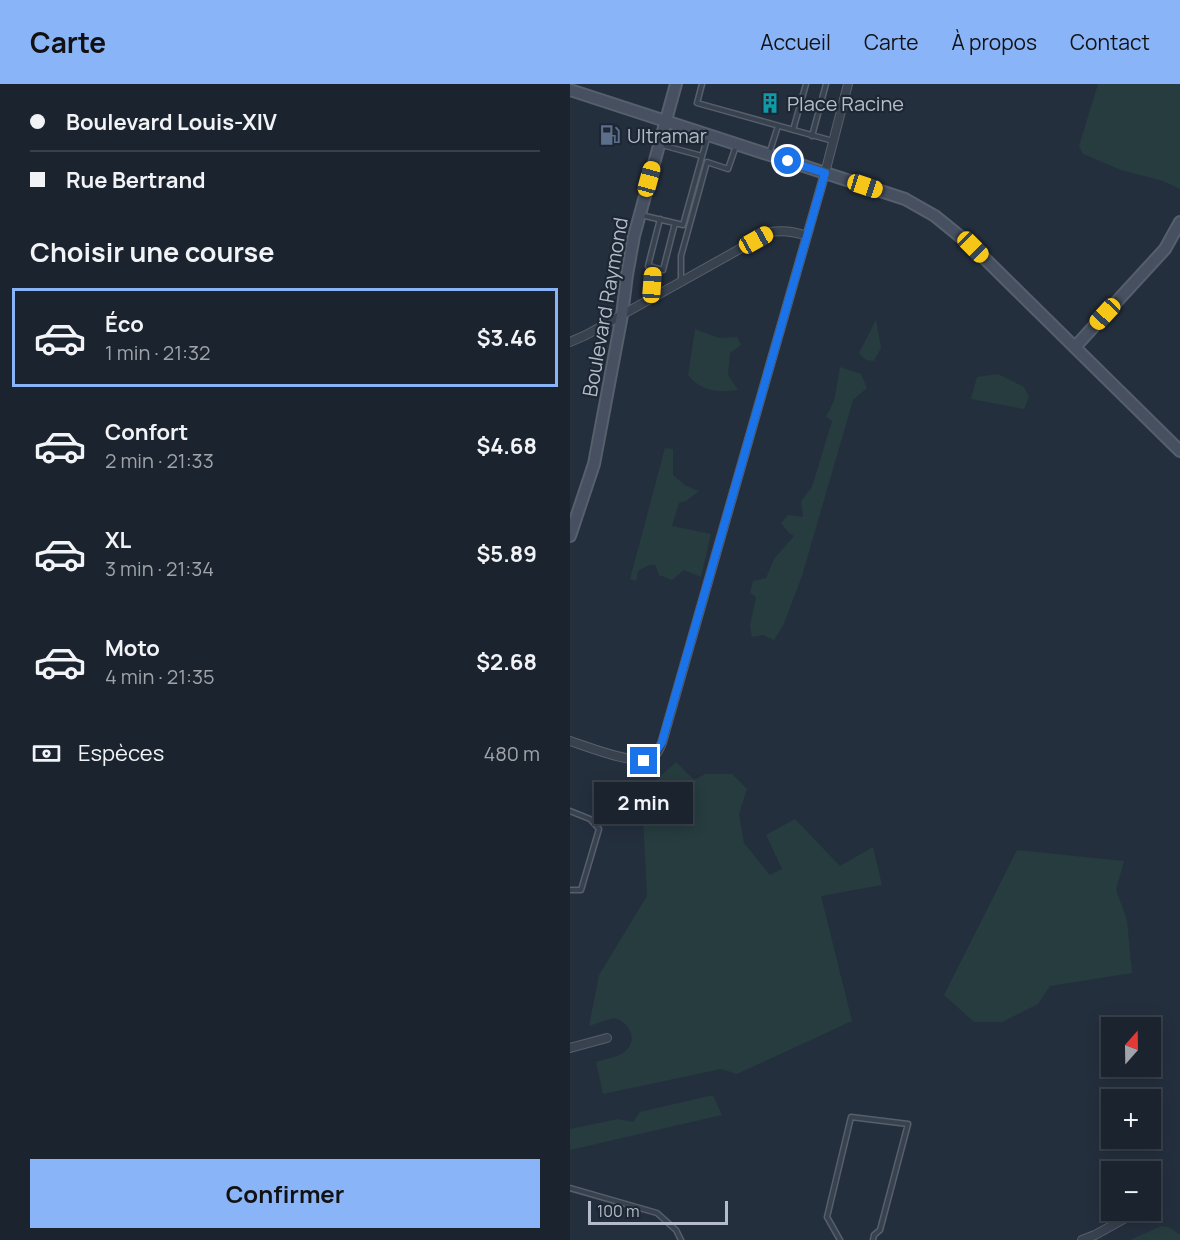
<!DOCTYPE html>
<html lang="fr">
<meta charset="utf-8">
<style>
:root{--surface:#1b232e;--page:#242b36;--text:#f1f3f6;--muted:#a0a4aa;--line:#39404a;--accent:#8ab4f8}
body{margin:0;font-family:Manrope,sans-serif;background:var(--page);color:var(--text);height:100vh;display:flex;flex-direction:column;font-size:22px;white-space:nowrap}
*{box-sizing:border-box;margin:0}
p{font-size:20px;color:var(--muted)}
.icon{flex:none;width:33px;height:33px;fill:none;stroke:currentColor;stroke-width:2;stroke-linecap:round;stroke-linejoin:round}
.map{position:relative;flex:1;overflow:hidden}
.drawer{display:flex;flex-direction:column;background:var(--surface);width:570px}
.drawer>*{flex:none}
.top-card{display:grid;align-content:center;height:132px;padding:0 30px;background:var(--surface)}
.needle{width:39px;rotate:20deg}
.fabs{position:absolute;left:531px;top:933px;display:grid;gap:12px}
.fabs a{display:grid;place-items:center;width:60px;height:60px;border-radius:0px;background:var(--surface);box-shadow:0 3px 15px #0003,0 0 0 2px var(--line);font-size:30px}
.scale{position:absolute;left:18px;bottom:15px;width:140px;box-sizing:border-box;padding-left:6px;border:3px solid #b4bcc9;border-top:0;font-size:16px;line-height:21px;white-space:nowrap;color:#b4bcc9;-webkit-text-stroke:4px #1d2633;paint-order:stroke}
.end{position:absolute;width:27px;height:27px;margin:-14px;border:8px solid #1a73e8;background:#fff;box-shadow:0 0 0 3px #fff}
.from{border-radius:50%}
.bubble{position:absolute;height:42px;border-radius:0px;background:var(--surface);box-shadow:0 3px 15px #0003,0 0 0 2px var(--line);font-size:20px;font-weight:700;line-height:42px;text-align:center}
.car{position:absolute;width:18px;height:36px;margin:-18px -9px;border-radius:8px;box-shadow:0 0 4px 2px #0007;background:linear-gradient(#f5c518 24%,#345 0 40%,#f5c518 0 76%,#345 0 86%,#f5c518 0)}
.top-card b{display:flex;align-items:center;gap:21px;height:57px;font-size:22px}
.top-card b+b{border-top:2px solid var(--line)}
.top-card i{width:15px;height:15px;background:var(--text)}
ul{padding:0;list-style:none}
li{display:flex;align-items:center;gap:18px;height:99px;margin:0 12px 9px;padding:0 18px;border:3px solid transparent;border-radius:0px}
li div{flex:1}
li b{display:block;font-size:22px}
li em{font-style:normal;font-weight:700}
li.active{border-color:var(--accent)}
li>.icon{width:54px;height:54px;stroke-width:1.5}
h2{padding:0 30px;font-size:27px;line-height:72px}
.pay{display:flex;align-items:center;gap:15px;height:66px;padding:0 30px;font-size:22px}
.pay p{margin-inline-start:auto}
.action{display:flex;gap:12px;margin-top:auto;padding:12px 30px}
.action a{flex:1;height:69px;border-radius:0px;background:var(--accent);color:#111;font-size:24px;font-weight:700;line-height:69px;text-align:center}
header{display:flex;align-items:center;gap:36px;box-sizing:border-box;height:84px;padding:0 30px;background:var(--accent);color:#111}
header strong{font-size:28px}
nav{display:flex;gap:33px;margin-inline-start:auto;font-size:21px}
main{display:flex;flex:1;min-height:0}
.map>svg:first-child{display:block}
.green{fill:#263c3f}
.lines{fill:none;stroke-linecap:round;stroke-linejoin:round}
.lane-casing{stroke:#565f6c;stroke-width:7}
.street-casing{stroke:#565f6c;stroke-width:10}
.secondary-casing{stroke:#565f6c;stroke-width:14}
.lane{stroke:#38414e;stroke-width:4}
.street{stroke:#38414e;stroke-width:8}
.secondary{stroke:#465061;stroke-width:10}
.route{stroke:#1a73e8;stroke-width:8}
.labels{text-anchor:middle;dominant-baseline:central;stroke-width:4.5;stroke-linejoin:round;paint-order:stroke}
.poi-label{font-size:20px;fill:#b4bcc9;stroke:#1d2633;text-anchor:start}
.street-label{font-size:20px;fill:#b4bcc9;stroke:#1d2633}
</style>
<header>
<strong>Carte</strong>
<nav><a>Accueil</a><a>Carte</a><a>À propos</a><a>Contact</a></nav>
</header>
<main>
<section class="drawer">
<div class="top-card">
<b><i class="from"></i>Boulevard Louis-XIV</b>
<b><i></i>Rue Bertrand</b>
</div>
<h2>Choisir une course</h2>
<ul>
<li class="active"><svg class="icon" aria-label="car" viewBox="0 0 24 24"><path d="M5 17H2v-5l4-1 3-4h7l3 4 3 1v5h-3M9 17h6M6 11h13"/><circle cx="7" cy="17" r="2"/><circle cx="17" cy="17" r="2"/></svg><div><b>Éco</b><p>1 min · 21:32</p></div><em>$3.46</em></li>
<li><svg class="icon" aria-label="car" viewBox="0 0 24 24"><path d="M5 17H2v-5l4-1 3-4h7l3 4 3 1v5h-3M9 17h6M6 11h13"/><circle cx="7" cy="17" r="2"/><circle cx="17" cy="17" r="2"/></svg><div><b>Confort</b><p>2 min · 21:33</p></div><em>$4.68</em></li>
<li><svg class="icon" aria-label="car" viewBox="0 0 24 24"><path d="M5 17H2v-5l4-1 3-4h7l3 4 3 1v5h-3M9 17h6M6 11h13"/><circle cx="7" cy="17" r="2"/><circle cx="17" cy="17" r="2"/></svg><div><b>XL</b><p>3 min · 21:34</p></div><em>$5.89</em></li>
<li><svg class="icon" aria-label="car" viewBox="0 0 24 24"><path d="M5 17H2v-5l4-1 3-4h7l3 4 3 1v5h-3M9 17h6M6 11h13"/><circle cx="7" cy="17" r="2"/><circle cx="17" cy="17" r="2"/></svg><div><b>Moto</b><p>4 min · 21:35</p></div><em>$2.68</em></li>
</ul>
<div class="pay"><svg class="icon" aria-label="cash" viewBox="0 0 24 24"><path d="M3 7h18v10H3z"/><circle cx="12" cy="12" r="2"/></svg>Espèces<p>480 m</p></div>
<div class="action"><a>Confirmer</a></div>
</section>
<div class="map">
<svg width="610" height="1156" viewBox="0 0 610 1156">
<rect width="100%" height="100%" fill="#242f3e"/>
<!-- green -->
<path class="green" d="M528,0H610V105L593,97L551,86L513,70L509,62Z
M306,236L311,264L304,277L296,276L289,269Z
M125,245L149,254L167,253L171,261L160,269L158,291L168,306C149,309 130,307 118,291Z
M270,283L291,290L297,304L283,316L232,492L213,542L204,556L193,551L182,553L180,541L186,513L180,509L183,497L196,494L204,475L224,452L219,449L211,439L218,431L233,433L231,417L242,403L262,337L256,333L264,317Z
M428,290L454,303L459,313L454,325L401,315L407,293Z
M95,364L103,365V391L116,402L129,407L116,417L109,419L102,442L141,450L131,493L114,486L102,496L89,491L85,481H79L68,487L66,497L60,495Z
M106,678L124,696L135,690H162L177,705L169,730L174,759L200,791L212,785L196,751L225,735L270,782L303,763L312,801L251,812L282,937L167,990L151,985L33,1010L26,978C34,975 45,974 53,969C70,957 60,937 43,934L19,942L29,891L77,812L73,734L83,709L85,697Z
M447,766L554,777L546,806L557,836L562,889L480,902L468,920L432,938H404L374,911Z
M143,1011L152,1031L0,1066V1045L48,1035L63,1038L70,1028Z
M591,1142L599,1143L610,1151V1156H560Z"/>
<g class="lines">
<!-- lane casing -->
<g class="lane-casing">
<path id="lane" d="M132,0L127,19L263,57
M223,46L236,0
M242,52L256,0
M92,61L132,72
M199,70L208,42
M71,131L113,141L138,51
M90,135L78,182L93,186L105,139
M83,183L82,201L86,212
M111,197V172L137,78L158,85L166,62
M0,727L20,735L29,745L11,806H0
M0,1104L87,1129L106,1146L111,1156
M270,1156L257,1133L281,1033L338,1040L310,1146L304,1151L303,1156"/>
</g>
<!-- street casing -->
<g class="street-casing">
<path id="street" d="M0,258L16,251L200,148C213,146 224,147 237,152
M0,657C16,662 68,683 82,674C87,671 90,664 92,659L255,89L278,0
M0,964L37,954
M512,1156L525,1151L570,1126"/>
</g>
<!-- secondary casing -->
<g class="secondary-casing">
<path id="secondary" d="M0,6L335,115L365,132L403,163L610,367
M505,263L595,165L610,138
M0,452L24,380L52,231L57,191L64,152L106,0"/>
</g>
<!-- lane -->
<use href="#lane" class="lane"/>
<!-- street -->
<use href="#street" class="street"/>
<!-- secondary -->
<use href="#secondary" class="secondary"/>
</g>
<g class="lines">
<!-- route -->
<path class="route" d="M74,677L82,674L92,658L255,89L218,77"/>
</g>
<!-- icons -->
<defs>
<g id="building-bare" transform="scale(1.62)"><path d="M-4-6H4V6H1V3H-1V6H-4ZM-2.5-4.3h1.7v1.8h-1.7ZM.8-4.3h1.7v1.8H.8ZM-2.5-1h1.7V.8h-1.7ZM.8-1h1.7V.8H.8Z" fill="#0f9aa8" stroke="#1d2633" stroke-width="2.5" paint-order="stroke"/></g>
<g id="fuel-bare" transform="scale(1.62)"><path d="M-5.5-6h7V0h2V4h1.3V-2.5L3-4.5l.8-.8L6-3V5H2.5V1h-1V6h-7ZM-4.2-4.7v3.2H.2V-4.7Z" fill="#5c6f8a" stroke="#1d2633" stroke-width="2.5" paint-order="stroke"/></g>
</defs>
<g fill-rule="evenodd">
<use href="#building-bare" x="200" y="19"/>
<use href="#fuel-bare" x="40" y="51"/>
</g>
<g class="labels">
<!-- poi labels -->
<g class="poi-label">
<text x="217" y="19">Place Racine</text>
<text x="57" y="51">Ultramar</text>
</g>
<!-- street labels -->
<g class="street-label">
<text transform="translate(35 223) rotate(-80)">Boulevard Raymond</text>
</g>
</g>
</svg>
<div class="fabs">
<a><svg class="needle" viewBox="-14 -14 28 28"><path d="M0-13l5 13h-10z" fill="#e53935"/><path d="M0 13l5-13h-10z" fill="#a0a4aa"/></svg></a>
<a>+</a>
<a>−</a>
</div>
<div class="scale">100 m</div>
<i class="end from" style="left:218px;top:77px"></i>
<i class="end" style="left:74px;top:677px"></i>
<div class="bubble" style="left:24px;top:698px;width:99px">2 min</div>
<i class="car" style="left:79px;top:95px;rotate:15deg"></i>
<i class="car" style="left:295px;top:102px;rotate:108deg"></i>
<i class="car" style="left:186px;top:156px;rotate:61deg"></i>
<i class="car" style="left:403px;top:163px;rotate:135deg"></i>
<i class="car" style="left:82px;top:201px;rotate:4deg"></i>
<i class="car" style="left:535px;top:230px;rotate:223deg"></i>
</div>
</main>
